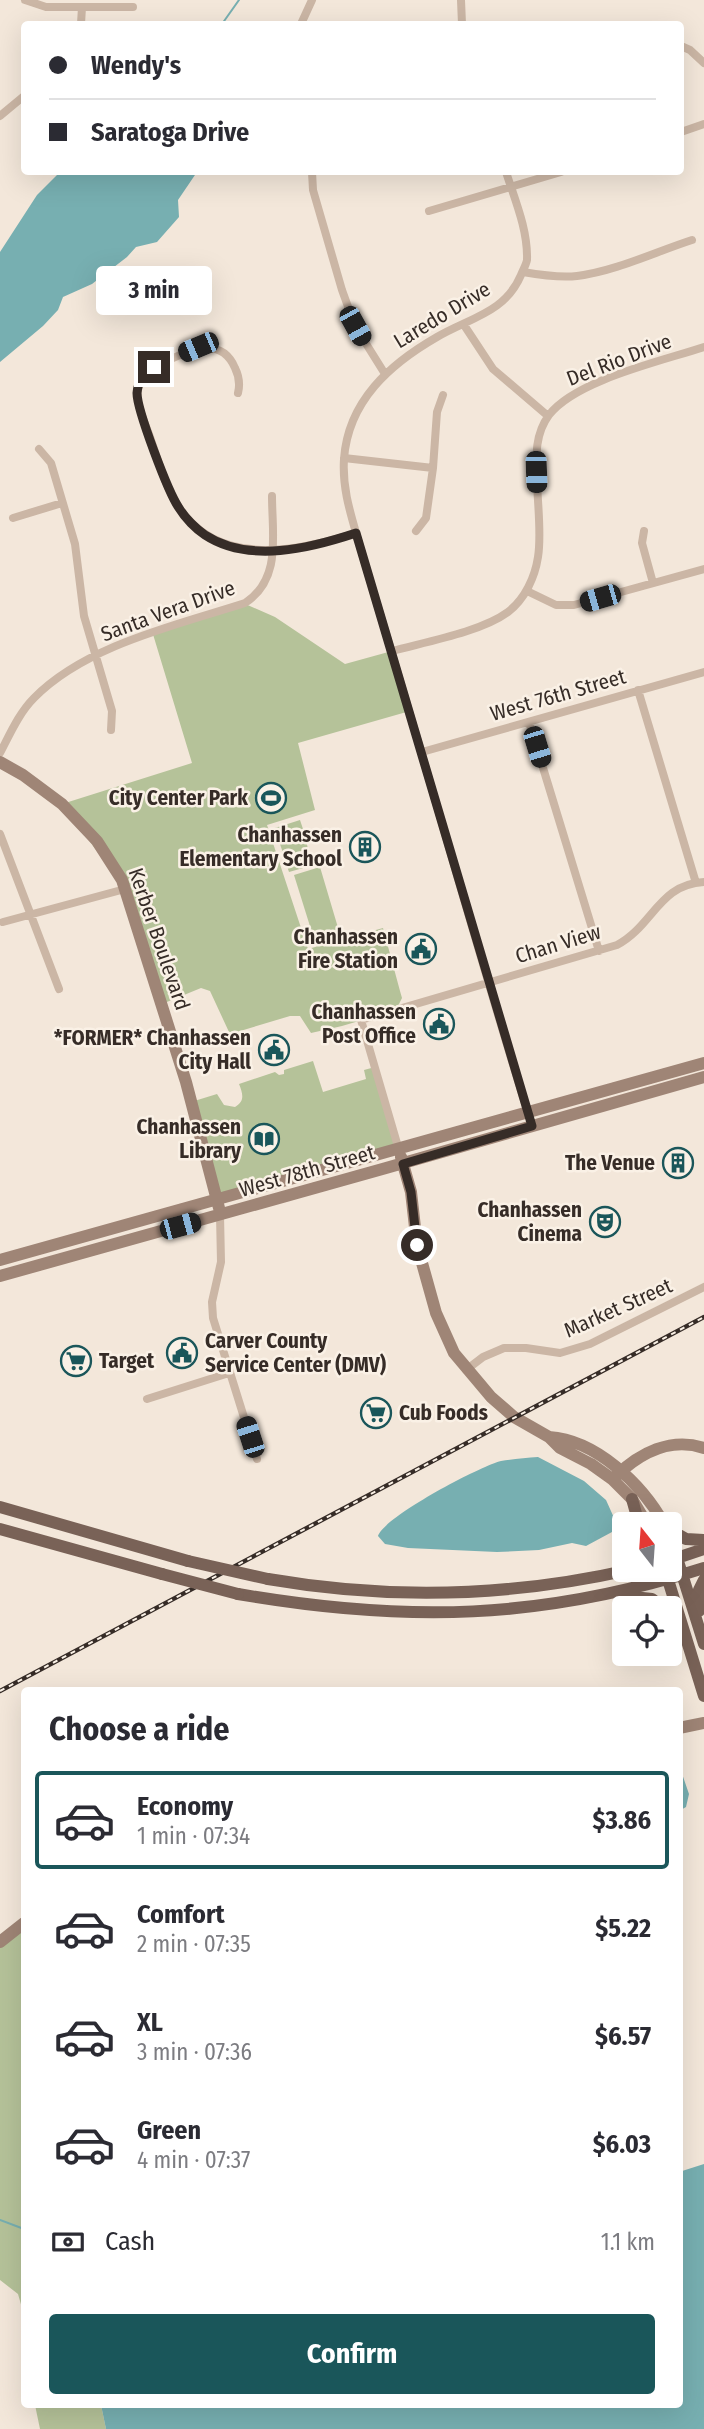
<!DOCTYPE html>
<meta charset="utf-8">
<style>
:root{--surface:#fff;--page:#f2f2f3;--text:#2b2b33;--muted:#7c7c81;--line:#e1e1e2;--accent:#1a565a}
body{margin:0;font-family:"Fira Sans Condensed",sans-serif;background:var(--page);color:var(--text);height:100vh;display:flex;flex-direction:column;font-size:26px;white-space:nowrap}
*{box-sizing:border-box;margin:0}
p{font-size:23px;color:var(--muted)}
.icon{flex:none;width:38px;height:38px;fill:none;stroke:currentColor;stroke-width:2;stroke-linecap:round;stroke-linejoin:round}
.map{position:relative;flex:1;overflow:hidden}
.details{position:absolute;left:21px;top:1687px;width:662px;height:721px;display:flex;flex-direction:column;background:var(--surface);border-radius:7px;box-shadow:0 7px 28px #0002}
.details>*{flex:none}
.banner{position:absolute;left:21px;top:21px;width:663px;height:154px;border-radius:7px;box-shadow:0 7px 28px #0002;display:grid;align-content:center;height:154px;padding:0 28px;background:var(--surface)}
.needle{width:46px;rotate:343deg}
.buttons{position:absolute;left:612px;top:1512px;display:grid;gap:14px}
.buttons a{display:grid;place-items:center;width:70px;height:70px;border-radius:7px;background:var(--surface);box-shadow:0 7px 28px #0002;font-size:35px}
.end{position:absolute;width:32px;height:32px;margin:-16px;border:9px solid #362c27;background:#fff;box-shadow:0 0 0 4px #fff}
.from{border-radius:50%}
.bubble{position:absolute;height:49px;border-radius:7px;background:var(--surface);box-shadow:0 7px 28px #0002;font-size:23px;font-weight:700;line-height:49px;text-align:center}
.car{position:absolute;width:21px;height:42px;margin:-21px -10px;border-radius:9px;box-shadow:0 0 5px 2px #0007;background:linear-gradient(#222 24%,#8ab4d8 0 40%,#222 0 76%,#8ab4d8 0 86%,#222 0)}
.banner b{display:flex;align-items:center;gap:24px;height:66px;font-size:26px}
.banner b+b{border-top:2px solid var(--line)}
.banner i{width:18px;height:18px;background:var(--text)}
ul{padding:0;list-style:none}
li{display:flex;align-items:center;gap:21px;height:98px;margin:0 14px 10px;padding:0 14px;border:4px solid transparent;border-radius:7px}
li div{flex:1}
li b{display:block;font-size:26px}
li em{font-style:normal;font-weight:700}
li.current{border-color:var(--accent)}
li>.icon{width:63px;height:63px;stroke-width:1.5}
h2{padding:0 28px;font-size:32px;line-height:84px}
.pay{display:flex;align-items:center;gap:18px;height:77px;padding:0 28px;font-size:26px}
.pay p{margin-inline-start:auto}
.cta{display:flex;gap:14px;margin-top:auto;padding:14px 28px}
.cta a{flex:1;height:80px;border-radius:7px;background:var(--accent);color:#fff;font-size:28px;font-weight:700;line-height:80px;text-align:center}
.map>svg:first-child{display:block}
.green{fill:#b5c299}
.water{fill:#77afb1}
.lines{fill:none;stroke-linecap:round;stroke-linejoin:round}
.stream{stroke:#77afb1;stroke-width:2}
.street{stroke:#cbb6a5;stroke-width:8}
.secondary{stroke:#9f8576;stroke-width:12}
.primary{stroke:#796257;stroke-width:12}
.rail-casing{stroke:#362c27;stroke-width:4.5}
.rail{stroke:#faf1e6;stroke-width:2;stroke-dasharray:5;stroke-linecap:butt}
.primary-bridge{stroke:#796257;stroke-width:12}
.route{stroke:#362c27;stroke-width:9}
.labels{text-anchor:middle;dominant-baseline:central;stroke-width:5;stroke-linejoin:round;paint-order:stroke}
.street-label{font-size:21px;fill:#362c27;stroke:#faf1e6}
.poi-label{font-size:21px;font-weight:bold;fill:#362c27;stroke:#faf1e6;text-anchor:end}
</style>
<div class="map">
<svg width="704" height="2429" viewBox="0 0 704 2429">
<rect width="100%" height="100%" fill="#f3e7da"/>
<!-- green -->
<path class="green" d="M243,603L275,617L345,664L392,651L410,711L298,743L315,810L267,825L308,949L383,928L400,991L402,998L396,1010L342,1026L311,1033L300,1016H290L237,1032H229L210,991L201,988L162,1004L125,889L62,804L192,763L152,631Z
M300,820L304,832L279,840L275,828Z
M305,836L308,849L284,856L280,844Z
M310,852L314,865L289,872L285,860Z
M320,867L339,931L314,939L294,875Z
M313,1061L323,1092L366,1079L364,1070L375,1067L399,1150L218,1200L191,1102L217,1094L224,1105L235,1107C245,1101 243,1094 239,1084L275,1072L279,1075L284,1074V1070Z
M24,1923V2315L18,2294L0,2280V1942Z
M35,2405H101L106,2429H40Z"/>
<!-- water -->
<path class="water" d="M60,172H197L178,200L179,217L157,242L136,247L127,257L92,284L63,297L58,310L43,326L0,362V252L37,195Z
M538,1457L584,1481L606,1500L615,1520L612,1532L586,1546L572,1543L539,1550L497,1552L408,1548L385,1544L378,1536C384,1517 478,1467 501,1461C513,1459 526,1458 538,1457Z
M679,1765L689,1794L686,1807L679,1811Z
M704,2164V2429H106L101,2405L679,2404V2172Z"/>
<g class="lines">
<!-- stream -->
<path class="stream" d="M222,24L239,0
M0,2220L24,2229"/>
<!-- street -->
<path class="street" d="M25,0L46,7H133
M461,0L462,24
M81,24L82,7
M301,24L312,0
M681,46L690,50L704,63
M0,116L24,96
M681,132L704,124
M312,172L313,190L342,290L355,326L385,374
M506,172C515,200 528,230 527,260C526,265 523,270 521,275C505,313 469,318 437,337C390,364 348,401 344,459C342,489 351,515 359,543C371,585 384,626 396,667C442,820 484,974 532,1126
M429,211L561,172
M523,272C540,275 559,278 577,276C616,271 655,252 692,240
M464,325L493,369L548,416
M238,393C240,385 239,376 235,368C222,338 194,348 171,359C160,364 147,368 141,379C131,397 145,422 151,440C159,463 166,489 180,509C220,568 299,551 356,533
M39,449L51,463L75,544L84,616L112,711L111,730
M344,458L433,468
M13,518L62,503
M416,531L426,518L433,468L437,412L443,395
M644,531L642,543L653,583
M527,591L556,605H574L704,569
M392,651C425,642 481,632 508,612C525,599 535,577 538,557C542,533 537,501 537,477C536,455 535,434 549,415C576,380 662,361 704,347
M638,690L696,883
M529,722L599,951
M422,752L704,672
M0,753C10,734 19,713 34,698C86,645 177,625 245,603C282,579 272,535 272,496
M0,834L59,989
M3,922L125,889
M399,1150L361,1020L617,945C653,926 659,884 704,882
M220,1215L221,1262L212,1302L213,1318L257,1459
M466,1370L483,1357L504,1348H526L560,1353L590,1344L704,1287
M147,1399L229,1373"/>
<!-- secondary -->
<path class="secondary" d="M0,762L23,775L62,804L97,841L122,880L186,1082L219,1208
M401,1157L411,1192L417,1245L436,1313L454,1353L491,1397L514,1417L549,1437L560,1448L591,1464L612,1479L632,1499L647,1524
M0,1260L704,1063
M0,1276L386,1168L704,1077
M549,1437C596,1440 642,1484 664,1524
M616,1476C640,1453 671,1437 704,1448
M670,1541L677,1558
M679,1728L704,1723
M0,1942L24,1923"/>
<!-- primary -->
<path class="primary" d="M632,1499L639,1524
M0,1507L188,1561
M0,1529L162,1574
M670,1530L686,1539L704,1540
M677,1558L704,1644
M671,1560L704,1549
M665,1570L704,1696
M268,1579C389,1600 509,1597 629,1570
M238,1594C406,1623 541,1620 704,1568
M623,1596L652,1599L664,1608
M699,1611V1590L704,1580"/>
<!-- rail casing -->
<g class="rail-casing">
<path id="rail" d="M0,1691L704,1317"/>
</g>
<!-- rail -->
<use href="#rail" class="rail"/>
<!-- primary-bridge -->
<path class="primary-bridge" d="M188,1561L268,1579
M162,1574L238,1594"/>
</g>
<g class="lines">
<!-- route -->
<path class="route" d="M154,367C144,374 138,381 137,393C137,410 168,492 179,508C185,518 196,529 205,535C249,564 311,548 356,533L532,1126L403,1164L411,1192L417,1245"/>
</g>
<!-- icons -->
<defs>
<g id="stadium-ring" transform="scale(1.575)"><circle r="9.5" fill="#faf1e6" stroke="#1a565a" stroke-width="1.5"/><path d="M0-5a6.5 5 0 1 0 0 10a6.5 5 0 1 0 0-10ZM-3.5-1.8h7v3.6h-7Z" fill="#1a565a"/></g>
<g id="building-ring" transform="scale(1.575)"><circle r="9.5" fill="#faf1e6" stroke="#1a565a" stroke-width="1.5"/><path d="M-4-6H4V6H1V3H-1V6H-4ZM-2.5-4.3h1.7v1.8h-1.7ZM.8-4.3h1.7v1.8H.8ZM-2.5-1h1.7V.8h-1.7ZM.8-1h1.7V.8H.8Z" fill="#1a565a"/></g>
<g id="civic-ring" transform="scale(1.575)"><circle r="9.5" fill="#faf1e6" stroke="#1a565a" stroke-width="1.5"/><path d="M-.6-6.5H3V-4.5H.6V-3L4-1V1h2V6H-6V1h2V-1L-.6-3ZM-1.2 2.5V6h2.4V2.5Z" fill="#1a565a"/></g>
<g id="library-ring" transform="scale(1.575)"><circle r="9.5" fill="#faf1e6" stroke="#1a565a" stroke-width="1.5"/><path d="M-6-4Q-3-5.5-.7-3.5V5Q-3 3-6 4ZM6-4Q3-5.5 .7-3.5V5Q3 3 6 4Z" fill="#1a565a"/></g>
<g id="theatre-ring" transform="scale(1.575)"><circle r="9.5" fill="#faf1e6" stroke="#1a565a" stroke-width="1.5"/><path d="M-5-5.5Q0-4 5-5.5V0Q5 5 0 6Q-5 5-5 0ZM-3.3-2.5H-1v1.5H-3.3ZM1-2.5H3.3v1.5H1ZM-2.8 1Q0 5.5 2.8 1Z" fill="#1a565a"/></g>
<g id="supermarket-ring" transform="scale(1.575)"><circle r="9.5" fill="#faf1e6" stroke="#1a565a" stroke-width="1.5"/><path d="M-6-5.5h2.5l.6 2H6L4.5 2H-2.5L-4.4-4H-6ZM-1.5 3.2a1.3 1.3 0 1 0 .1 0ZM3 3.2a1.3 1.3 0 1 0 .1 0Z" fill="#1a565a"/></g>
</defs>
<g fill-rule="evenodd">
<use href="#stadium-ring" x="271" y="798"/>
<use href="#building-ring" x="365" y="847"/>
<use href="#civic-ring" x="421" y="949"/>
<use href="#civic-ring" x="439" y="1024"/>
<use href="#civic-ring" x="274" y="1050"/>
<use href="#library-ring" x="264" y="1139"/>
<use href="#building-ring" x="678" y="1163"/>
<use href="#theatre-ring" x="605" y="1222"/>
<use href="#civic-ring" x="182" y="1353"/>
<use href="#supermarket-ring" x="76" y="1361"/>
<use href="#supermarket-ring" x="376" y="1413"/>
</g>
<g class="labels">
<!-- street labels -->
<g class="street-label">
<text transform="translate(442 315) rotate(-31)">Laredo Drive</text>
<text transform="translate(619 360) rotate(-21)">Del Rio Drive</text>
<text transform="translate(168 611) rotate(-20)">Santa Vera Drive</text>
<text transform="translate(558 695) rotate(-16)">West 76th Street</text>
<text transform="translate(159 939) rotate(71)">Kerber Boulevard</text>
<text transform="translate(558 944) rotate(-17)">Chan View</text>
<text transform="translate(307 1171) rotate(-16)">West 78th Street</text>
<text transform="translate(618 1308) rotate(-24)">Market Street</text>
</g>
<!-- poi labels -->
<g class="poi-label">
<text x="248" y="798">City Center Park</text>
<text x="342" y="835">Chanhassen<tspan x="342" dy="24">Elementary School</tspan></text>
<text x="398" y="937">Chanhassen<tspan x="398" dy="24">Fire Station</tspan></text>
<text x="416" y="1012">Chanhassen<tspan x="416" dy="24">Post Office</tspan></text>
<text x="251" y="1038">*FORMER* Chanhassen<tspan x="251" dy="24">City Hall</tspan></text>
<text x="241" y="1127">Chanhassen<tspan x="241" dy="24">Library</tspan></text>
<text x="655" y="1163">The Venue</text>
<text x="582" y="1210">Chanhassen<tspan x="582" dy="24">Cinema</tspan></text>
<text x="205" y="1341" text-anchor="start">Carver County<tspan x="205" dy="24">Service Center (DMV)</tspan></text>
<text x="99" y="1361" text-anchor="start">Target</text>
<text x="399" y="1413" text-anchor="start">Cub Foods</text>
</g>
</g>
</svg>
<div class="buttons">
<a><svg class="needle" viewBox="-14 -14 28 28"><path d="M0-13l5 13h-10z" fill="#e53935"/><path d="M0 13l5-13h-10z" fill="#7c7c81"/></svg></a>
<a><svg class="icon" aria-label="locate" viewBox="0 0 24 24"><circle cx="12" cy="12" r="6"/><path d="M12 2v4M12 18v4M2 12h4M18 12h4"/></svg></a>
</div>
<i class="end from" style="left:417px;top:1245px"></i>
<i class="end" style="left:154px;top:367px"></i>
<div class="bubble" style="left:96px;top:266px;width:116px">3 min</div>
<i class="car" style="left:355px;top:326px;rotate:151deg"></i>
<i class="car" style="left:198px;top:347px;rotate:247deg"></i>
<i class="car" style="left:536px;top:472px;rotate:178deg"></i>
<i class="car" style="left:600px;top:598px;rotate:254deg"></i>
<i class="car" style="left:537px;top:747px;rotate:163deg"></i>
<i class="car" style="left:180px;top:1226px;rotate:75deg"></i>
<i class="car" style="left:250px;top:1437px;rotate:342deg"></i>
<div class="banner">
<b><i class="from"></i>Wendy's</b>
<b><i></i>Saratoga Drive</b>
</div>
<section class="details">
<h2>Choose a ride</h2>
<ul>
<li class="current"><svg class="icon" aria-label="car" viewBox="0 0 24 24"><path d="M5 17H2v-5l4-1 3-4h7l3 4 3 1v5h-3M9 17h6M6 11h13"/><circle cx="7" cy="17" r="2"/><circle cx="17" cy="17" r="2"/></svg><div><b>Economy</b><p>1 min · 07:34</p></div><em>$3.86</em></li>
<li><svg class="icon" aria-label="car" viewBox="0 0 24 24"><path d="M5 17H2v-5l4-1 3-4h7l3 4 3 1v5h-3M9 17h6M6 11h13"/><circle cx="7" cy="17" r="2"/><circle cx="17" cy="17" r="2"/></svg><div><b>Comfort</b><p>2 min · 07:35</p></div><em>$5.22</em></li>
<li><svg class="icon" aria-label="car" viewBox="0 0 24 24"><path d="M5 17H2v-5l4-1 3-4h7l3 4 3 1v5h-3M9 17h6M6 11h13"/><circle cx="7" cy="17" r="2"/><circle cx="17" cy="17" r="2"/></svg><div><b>XL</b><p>3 min · 07:36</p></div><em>$6.57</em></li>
<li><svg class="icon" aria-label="car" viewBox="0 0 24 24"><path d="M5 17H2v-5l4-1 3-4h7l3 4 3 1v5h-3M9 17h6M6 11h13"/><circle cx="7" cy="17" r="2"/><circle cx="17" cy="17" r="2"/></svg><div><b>Green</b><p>4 min · 07:37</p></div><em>$6.03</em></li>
</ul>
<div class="pay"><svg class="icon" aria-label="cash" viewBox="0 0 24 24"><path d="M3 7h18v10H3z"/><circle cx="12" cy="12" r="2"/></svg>Cash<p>1.1 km</p></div>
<div class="cta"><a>Confirm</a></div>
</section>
</div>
